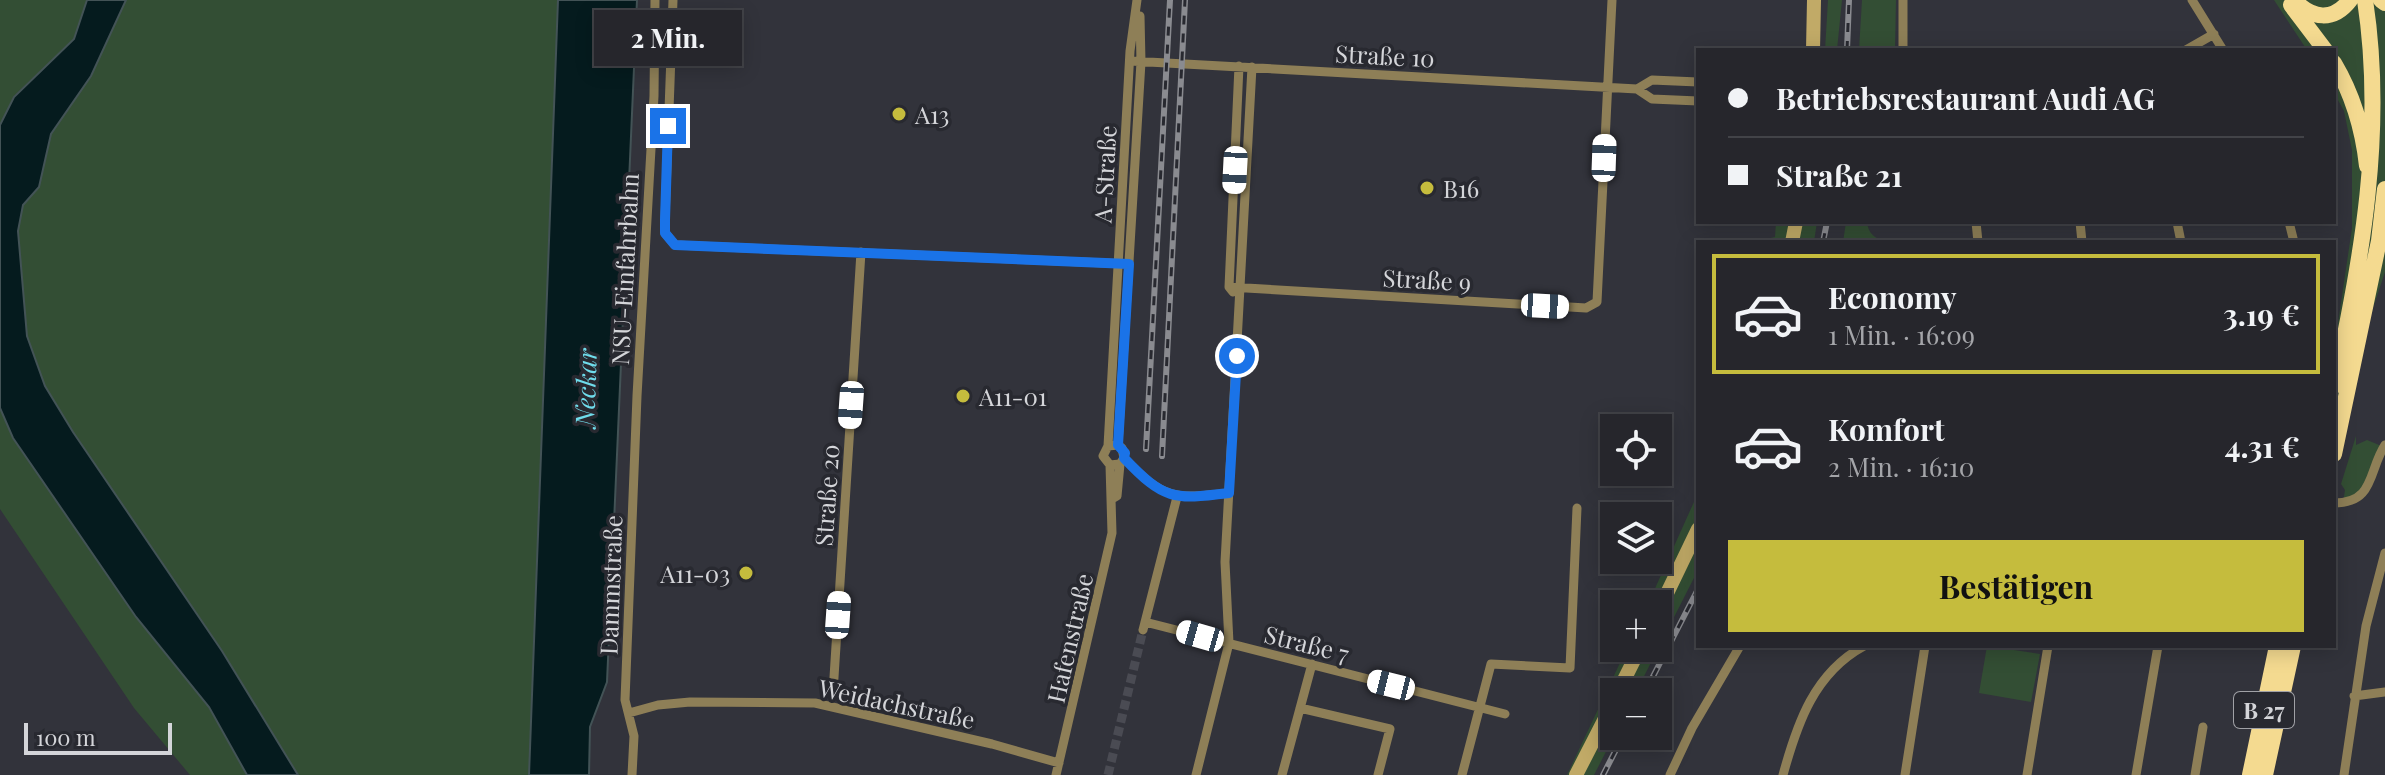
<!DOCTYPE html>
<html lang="de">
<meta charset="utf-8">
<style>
:root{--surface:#26262c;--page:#323238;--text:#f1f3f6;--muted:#a4a5a9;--line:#424348;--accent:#c5bc3d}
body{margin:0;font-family:"Playfair Display",serif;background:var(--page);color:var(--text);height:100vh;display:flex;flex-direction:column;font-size:30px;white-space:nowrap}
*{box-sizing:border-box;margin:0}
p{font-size:26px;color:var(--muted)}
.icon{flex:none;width:44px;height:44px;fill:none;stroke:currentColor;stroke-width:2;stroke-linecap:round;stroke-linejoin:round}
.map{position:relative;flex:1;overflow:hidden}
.sheet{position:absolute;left:1696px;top:240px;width:640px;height:408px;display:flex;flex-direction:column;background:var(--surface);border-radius:0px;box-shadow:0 4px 20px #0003,0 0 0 2px var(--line)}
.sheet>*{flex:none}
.guide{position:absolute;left:1696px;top:48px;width:640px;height:176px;border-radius:0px;box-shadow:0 4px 20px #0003,0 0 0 2px var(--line);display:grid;align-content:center;height:176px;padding:0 32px;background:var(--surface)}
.tools{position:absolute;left:1600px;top:414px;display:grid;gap:16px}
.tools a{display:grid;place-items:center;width:72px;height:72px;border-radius:0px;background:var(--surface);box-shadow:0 4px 20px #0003,0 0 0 2px var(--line);font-size:40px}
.scale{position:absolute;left:24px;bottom:20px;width:148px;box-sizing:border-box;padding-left:8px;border:4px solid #d4d5d9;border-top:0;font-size:22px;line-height:28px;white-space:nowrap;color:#d4d5d9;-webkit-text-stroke:6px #282930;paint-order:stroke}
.end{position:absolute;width:36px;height:36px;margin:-18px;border:10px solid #1a73e8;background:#fff;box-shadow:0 0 0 4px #fff}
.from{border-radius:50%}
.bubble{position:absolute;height:56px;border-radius:0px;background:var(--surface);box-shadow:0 4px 20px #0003,0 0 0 2px var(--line);font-size:26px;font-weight:700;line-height:56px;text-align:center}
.car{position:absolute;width:24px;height:48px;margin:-24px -12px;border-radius:10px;box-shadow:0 0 6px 2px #0007;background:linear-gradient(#fff 24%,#345 0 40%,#fff 0 76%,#345 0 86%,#fff 0)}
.guide b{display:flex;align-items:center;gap:28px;height:76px;font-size:30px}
.guide b+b{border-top:2px solid var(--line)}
.guide i{width:20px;height:20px;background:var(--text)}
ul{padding:14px 0 0;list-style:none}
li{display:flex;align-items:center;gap:24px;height:120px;margin:0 16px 12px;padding:0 16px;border:4px solid transparent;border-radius:0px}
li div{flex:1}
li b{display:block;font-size:30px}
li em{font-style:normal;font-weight:700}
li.on{border-color:var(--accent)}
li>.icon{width:72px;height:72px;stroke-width:1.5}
.action{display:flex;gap:16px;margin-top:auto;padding:16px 32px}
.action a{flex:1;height:92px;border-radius:0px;background:var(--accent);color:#111;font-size:32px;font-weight:700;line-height:92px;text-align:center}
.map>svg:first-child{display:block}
.green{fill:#334e34}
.water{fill:#051b1e;stroke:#435356;stroke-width:2}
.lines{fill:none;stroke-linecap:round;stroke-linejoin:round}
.minor-tunnel{stroke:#4a4b53;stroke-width:9;stroke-dasharray:9 4.5;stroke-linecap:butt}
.minor{stroke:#8e7f57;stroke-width:9}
.secondary{stroke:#c1aa67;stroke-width:14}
.trunk{stroke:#f4da90;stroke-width:16}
.rail-casing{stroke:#8a8b90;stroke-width:6}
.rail{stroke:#282930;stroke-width:3;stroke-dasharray:9;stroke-linecap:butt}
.route{stroke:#1a73e8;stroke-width:10}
.poi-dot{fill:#c5bc3d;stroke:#282930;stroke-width:3}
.labels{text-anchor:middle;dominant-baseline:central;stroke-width:7;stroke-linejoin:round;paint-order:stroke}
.shield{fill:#282930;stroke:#a0a1a6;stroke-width:2}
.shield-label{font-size:22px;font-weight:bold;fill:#d4d5d9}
.street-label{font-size:24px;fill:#d4d5d9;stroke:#282930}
.poi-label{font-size:24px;fill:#d4d5d9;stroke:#282930;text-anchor:start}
.water-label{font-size:26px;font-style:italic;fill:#6fdceb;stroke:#282930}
</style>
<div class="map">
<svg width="2385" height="775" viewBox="0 0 2385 775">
<rect width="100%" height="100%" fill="#32333b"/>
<!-- green -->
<path class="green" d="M0,0H87L74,39L14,96L0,125Z
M126,0H558L529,775H298L222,651L73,432L45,386L27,336L18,231L23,205L39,187L51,134L91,76Z
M1828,0H1842L1837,50H1825Z
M1862,0H1896L1895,50H1859Z
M2274,0H2385V272L2363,338L2334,474V350L2352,228V150L2344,111L2334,93V50H2307Z
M1776,222H1817L1814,242H1766V239L1775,237Z
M1846,222H1867C1869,240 1884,242 1900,242H1843Z
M0,408L14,439L136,617L209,707L247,775H190L134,708L0,509Z
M2356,436V445L2367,440L2384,447L2366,491L2343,503L2345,490L2341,484Z
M1698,493V570L1636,692H1614V736L1594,775H1567L1627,648H1658V604H1648Z
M1987,646L2040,654L2031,702L1979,693Z"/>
<!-- water -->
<path class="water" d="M87,0H126L91,76L51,134L39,187L23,205L18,231L27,336L45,386L73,432L222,651L298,775H247L209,707L136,617L13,438L0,408V125L14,97L74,39Z
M558,0H637L607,682L590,727L589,775H529Z"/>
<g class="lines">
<!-- minor-tunnel -->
<path class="minor-tunnel" d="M1108,775L1143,630"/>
<!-- minor -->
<path class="minor" d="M673,0L665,220V233L675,245L1129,264
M1903,0V50
M2192,0L2223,50
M2186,50L2214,34
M1130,61L1637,89L1652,99L1698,101
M1637,89L1652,80L1698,82
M1976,222L1978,242
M2080,222L2082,242
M2177,222L2181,242
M2289,222L2294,242
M1229,287L1586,308L1597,302L1612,0
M1233,292L1229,287L1239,66
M1118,445L1141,62L1140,16
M1108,446L1118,445L1122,448L1124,458L1120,464L1110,465L1103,456L1108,446L1130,51L1137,0
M1124,458C1164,500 1174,499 1229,493
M1112,499L1117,496L1120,464
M2334,503C2375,503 2368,471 2385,445
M1145,622L1505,714
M1143,630L1177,497
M833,693L861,252
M2354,696L2385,692
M1300,708L1390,729L1378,775
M629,713L658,705L690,702L815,703L992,744L1059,763
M632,775L634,736L625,700L637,396L654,96L655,0
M1056,775L1112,533L1110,465
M1196,775L1229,643L1225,562L1252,67
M1282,775L1312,664
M1462,775L1491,664L1570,668L1577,508
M1670,775L1692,728L1740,646
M1783,775C1797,724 1814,673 1864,646
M1905,775L1925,646
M2027,775L2048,646
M2136,775L2158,646
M2195,775L2203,727
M2344,775L2366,626L2385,553"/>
<!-- secondary -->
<path class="secondary" d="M1813,50L1814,0
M1792,242L1796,222
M1658,612L1698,529
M1618,692L1640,648
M1576,775L1614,701"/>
<!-- trunk -->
<path class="trunk" d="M2294,0C2312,19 2333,22 2350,0
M2381,0L2385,3
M2291,5L2325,50
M2334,63C2353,95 2363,129 2367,166
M2334,386C2362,261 2385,129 2365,0
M2334,454L2379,241L2385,189
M2250,775L2277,646
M2265,775L2293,646"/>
<!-- rail casing -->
<g class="rail-casing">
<path id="rail" d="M1847,50L1849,0
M1823,242L1827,222
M1146,449L1170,0
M1162,456L1185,0
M1645,692L1698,589
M1603,775L1623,736"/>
</g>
<!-- rail -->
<use href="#rail" class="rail"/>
</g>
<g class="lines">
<!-- route -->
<path class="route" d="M668,126L665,220V233L675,245L1129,264L1118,445L1125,453L1124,458C1164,500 1173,500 1229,493L1237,356"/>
</g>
<!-- markers -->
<g class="poi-dot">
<circle cx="899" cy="114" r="8"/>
<circle cx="1427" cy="188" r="8"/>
<circle cx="963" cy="396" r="8"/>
<circle cx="746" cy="573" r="8"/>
</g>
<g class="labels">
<!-- shield labels -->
<rect class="shield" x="2234" y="692" width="60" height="36" rx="6"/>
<g class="shield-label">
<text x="2264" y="710">B 27</text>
</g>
<!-- street labels -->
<g class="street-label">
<text transform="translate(1385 55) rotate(3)">Straße 10</text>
<text transform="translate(1104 174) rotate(-87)">A-Straße</text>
<text transform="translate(624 269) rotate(-87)">NSU-Einfahrbahn</text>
<text transform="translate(1427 279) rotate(3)">Straße 9</text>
<text transform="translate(826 495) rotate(-86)">Straße 20</text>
<text transform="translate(610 585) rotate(-88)">Dammstraße</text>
<text transform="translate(1069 638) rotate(-77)">Hafenstraße</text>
<text transform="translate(1307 643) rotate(14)">Straße 7</text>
<text transform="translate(897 703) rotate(12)">Weidachstraße</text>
</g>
<!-- poi labels -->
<g class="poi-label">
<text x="915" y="114">A13</text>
<text x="1443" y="188">B16</text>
<text x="979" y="396">A11-01</text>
<text x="730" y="573" text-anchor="end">A11-03</text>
</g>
<!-- water labels -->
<g class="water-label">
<text transform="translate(585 388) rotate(-88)">Neckar</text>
</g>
</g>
</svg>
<div class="tools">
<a><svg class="icon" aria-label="locate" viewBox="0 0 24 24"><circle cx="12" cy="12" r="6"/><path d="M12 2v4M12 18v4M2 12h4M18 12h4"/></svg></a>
<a><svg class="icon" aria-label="layers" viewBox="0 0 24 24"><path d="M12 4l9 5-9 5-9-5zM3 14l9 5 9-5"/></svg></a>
<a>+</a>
<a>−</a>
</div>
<div class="scale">100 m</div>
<i class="end from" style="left:1237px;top:356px"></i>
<i class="end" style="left:668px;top:126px"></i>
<div class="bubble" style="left:594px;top:10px;width:148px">2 Min.</div>
<i class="car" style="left:1604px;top:158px;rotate:2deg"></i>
<i class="car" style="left:1235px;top:170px;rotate:183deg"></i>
<i class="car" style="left:1545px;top:306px;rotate:93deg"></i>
<i class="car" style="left:851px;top:405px;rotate:184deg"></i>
<i class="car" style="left:838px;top:615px;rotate:4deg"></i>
<i class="car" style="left:1200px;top:636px;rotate:286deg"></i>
<i class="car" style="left:1391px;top:685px;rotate:284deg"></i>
<div class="guide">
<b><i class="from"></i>Betriebsrestaurant Audi AG</b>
<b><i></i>Straße 21</b>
</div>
<section class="sheet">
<ul>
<li class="on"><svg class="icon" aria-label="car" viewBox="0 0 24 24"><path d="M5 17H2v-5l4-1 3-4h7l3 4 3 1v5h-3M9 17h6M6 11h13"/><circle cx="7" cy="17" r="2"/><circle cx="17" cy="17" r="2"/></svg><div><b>Economy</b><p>1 Min. · 16:09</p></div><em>3.19 €</em></li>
<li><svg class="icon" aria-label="car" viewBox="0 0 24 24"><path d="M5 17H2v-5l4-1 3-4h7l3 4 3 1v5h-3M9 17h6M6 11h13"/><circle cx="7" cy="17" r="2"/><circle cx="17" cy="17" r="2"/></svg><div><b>Komfort</b><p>2 Min. · 16:10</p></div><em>4.31 €</em></li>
</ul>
<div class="action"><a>Bestätigen</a></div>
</section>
</div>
